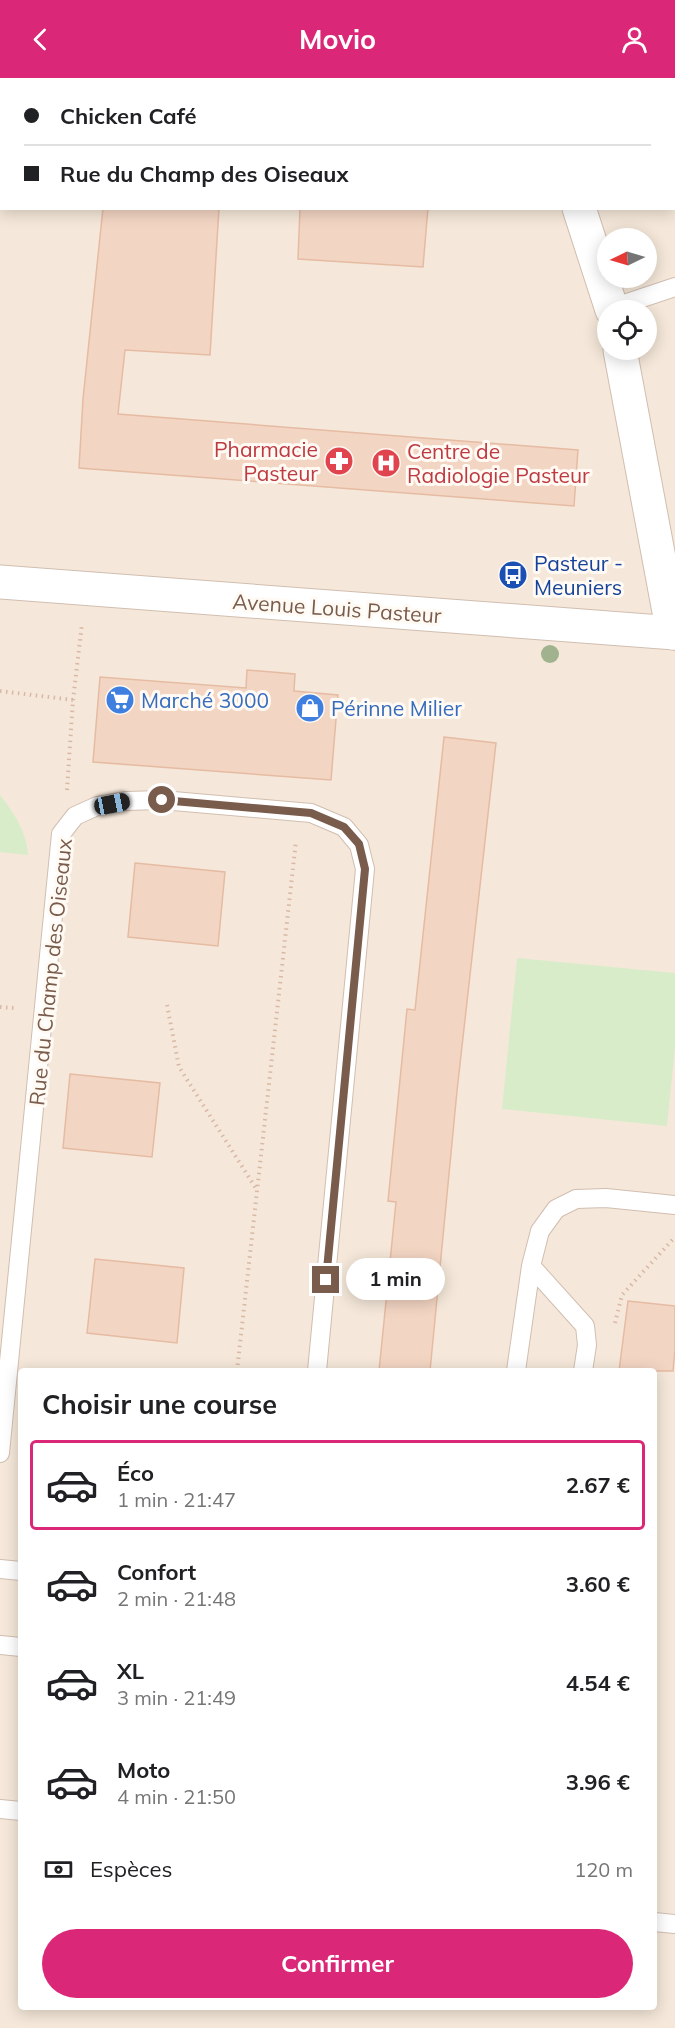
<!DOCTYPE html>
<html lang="fr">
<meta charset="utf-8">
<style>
:root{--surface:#fff;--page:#f6f6f6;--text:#202124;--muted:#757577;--line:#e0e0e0;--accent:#db2777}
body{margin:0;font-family:Mulish,sans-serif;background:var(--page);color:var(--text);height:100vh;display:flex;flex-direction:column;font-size:22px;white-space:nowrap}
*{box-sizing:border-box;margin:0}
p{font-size:20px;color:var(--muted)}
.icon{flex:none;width:33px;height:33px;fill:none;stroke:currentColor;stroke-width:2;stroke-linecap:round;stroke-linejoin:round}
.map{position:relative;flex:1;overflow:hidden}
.sheet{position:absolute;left:18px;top:1290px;width:639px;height:642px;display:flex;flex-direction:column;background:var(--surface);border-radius:6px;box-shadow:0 3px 15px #0003}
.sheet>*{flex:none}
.top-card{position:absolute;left:0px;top:0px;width:675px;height:132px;box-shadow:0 3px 15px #0003;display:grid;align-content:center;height:132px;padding:0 24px;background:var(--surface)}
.needle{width:39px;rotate:265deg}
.tools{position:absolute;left:597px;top:150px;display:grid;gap:12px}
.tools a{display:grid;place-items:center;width:60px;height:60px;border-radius:50%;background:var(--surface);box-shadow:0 3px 15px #0003;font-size:30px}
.end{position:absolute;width:27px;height:27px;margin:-14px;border:8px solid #7a5c4d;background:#fff;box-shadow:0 0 0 3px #fff}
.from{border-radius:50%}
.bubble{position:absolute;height:42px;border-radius:21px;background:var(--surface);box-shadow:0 3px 15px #0003;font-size:20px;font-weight:700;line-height:42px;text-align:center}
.car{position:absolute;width:18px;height:36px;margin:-18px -9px;border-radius:8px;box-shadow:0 0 4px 2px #0007;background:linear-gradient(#222 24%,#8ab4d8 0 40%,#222 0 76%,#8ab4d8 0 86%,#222 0)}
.top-card b{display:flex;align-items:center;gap:21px;height:57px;font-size:22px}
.top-card b+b{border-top:2px solid var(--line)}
.top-card i{width:15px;height:15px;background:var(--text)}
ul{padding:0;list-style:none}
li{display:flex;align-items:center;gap:18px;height:90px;margin:0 12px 9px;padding:0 12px;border:3px solid transparent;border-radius:6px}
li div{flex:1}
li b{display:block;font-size:22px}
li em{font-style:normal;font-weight:700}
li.active{border-color:var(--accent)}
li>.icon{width:54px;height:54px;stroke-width:1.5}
h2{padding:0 24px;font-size:27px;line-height:72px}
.pay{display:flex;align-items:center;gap:15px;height:66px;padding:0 24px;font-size:22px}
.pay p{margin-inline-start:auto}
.action{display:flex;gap:12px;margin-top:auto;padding:12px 24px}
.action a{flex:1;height:69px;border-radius:36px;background:var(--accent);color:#fff;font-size:24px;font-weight:700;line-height:69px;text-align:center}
header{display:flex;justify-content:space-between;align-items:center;height:78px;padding:0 24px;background:var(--accent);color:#fff;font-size:27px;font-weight:700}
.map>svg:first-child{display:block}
.residential{fill:#f5e8da;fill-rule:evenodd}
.green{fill:#d8ecc9}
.building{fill:#f3d5c3;stroke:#e6bba3;stroke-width:1.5}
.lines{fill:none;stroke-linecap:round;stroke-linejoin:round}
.service-casing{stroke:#d1beb0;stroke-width:20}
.minor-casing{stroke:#d1beb0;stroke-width:35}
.tertiary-casing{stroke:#d1beb0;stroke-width:35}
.path{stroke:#d9b8a5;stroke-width:4;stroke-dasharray:1.5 4.5;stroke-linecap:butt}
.service{stroke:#fff;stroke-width:18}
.minor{stroke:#fff;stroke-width:33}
.tertiary{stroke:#fff;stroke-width:33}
.tree{fill:#a0b28e}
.route{stroke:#7a5c4d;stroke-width:8}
.labels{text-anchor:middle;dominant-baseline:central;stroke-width:6;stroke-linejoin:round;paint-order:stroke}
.health-label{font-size:21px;fill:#be3a42;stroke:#fffaf3;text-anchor:end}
.transit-label{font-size:21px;fill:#164399;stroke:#fffaf3;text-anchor:start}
.street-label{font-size:21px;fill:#7a5c4d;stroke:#fffaf3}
.shop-label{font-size:21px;fill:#366cbe;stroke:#fffaf3;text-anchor:start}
</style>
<header><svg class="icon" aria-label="back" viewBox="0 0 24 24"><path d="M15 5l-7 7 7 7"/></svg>Movio<svg class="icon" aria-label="person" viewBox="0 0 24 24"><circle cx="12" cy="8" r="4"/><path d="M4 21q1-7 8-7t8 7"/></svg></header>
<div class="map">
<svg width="675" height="1950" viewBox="0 0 675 1950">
<rect width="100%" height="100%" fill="#fdf6ec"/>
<!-- residential -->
<path class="residential" d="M0,0H675V1950H0ZM2,2H674V130H2ZM608,160H646V200H608ZM608,232H646V272H608ZM21,1293H654V1929H21Z"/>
<!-- green -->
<path class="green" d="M0,717C14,735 27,754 28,777L0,774Z
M517,880L675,895V969L667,1048L502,1031Z"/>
<!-- building -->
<path class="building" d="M103,130H219L210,277L125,272L118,336L578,372L574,428L79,390L83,321Z
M300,130H428L423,189L298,181Z
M247,592L295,596L294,613L338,617L331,702L93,684L100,599L246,610Z
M444,659L496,665L457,1013L430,1293H379L396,1124L388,1123L407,931L415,932Z
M135,785L225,794L218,868L128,859Z
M70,996L160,1005L152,1079L63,1070Z
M95,1181L184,1190L177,1265L87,1255Z
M628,1223L675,1228V1271L673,1293H619Z"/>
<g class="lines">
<!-- service casing -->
<g class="service-casing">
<path id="service" d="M612,230L675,209
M531,1188L585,1248L587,1267L583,1293
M516,1293L531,1188L540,1153L556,1131L576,1121L606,1120L675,1127
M0,1375L61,756L75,738L97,728L126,723L162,722L311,735L344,749L359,767L365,791L317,1293
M0,1491L21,1493
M0,1567L21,1569
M0,1731L21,1733
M654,1844L675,1846"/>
</g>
<!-- minor casing -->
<g class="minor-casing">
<path id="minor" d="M530,0V2
M579,130L612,232
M620,272L673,555"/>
</g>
<!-- tertiary casing -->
<g class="tertiary-casing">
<path id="tertiary" d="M0,504L675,555"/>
</g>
<!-- path -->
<path class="path" d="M0,613L73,622
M67,712L73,622L82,546
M167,927L179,989L257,1112
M0,929L14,930
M615,1245L622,1217L675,1159
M237,1293L296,763"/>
<!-- service -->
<use href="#service" class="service"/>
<!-- minor -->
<use href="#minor" class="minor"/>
<!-- tertiary -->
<use href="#tertiary" class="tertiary"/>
</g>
<!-- trees -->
<circle class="tree" cx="550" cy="576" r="9"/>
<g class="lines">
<!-- route -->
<path class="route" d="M162,722L311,735L344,749L359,766L365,791L326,1202"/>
</g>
<!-- icons -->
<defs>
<g id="pharmacy-disc" transform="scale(1.5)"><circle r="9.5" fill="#e0444e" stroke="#fffaf3"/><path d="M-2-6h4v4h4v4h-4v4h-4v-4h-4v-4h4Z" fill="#fff"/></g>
<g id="hospital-disc" transform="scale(1.5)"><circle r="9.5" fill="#e0444e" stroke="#fffaf3"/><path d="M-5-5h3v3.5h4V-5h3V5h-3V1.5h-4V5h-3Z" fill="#fff"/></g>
<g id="bus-disc" transform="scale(1.5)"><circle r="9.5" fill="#1a4fb4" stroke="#fffaf3"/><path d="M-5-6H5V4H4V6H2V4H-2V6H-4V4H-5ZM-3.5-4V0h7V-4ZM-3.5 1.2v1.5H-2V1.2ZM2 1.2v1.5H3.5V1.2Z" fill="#fff"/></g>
<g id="supermarket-disc" transform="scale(1.5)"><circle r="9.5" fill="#3f7fe0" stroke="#fffaf3"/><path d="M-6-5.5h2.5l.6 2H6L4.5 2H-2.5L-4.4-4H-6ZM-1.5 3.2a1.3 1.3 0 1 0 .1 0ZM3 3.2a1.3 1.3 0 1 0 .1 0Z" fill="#fff"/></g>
<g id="shop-disc" transform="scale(1.5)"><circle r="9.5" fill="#3f7fe0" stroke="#fffaf3"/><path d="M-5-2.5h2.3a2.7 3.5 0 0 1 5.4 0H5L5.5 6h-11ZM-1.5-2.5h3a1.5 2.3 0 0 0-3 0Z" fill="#fff"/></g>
</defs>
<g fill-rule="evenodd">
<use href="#pharmacy-disc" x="339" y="383"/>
<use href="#hospital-disc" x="386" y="385"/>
<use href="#bus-disc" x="513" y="497"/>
<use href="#supermarket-disc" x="120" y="622"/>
<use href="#shop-disc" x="310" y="630"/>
</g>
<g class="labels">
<!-- health labels -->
<g class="health-label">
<text x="318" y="371">Pharmacie<tspan x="318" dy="24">Pasteur</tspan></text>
<text x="407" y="373" text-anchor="start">Centre de<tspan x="407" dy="24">Radiologie Pasteur</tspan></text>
</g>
<!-- transit labels -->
<g class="transit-label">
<text x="534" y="485">Pasteur -<tspan x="534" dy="24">Meuniers</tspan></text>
</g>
<!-- street labels -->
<g class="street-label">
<text transform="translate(337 530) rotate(4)">Avenue Louis Pasteur</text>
<text transform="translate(50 894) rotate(-84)">Rue du Champ des Oiseaux</text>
</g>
<!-- shop labels -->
<g class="shop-label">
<text x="141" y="622">Marché 3000</text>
<text x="331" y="630">Périnne Milier</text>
</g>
</g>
</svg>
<div class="tools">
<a><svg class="needle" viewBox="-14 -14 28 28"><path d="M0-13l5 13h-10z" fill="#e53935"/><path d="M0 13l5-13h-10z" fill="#757577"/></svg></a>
<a><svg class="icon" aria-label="locate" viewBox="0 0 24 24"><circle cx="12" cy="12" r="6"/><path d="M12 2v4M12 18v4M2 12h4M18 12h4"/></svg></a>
</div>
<i class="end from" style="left:162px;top:722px"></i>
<i class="end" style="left:326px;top:1202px"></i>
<div class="bubble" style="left:346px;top:1180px;width:99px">1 min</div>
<i class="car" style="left:112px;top:726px;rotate:79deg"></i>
<div class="top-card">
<b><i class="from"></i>Chicken Café</b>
<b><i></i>Rue du Champ des Oiseaux</b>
</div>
<section class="sheet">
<h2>Choisir une course</h2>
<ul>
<li class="active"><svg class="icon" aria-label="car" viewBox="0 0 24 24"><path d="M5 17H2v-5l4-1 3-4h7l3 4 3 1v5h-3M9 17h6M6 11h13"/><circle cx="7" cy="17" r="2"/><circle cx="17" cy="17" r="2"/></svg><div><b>Éco</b><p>1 min · 21:47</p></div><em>2.67 €</em></li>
<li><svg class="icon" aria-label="car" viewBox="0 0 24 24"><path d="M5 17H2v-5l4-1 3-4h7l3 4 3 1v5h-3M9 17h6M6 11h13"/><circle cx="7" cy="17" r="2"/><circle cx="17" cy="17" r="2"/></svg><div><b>Confort</b><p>2 min · 21:48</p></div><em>3.60 €</em></li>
<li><svg class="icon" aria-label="car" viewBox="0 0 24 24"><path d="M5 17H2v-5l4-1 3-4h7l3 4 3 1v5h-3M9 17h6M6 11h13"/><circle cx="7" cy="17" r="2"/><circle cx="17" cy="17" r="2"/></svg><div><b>XL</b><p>3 min · 21:49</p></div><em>4.54 €</em></li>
<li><svg class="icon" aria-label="car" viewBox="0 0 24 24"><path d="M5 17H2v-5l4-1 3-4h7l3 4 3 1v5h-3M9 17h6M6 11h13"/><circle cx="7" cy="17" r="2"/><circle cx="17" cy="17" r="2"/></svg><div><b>Moto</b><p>4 min · 21:50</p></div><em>3.96 €</em></li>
</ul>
<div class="pay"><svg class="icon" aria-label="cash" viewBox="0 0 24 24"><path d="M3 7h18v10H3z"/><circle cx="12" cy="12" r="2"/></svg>Espèces<p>120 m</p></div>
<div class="action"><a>Confirmer</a></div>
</section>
</div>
